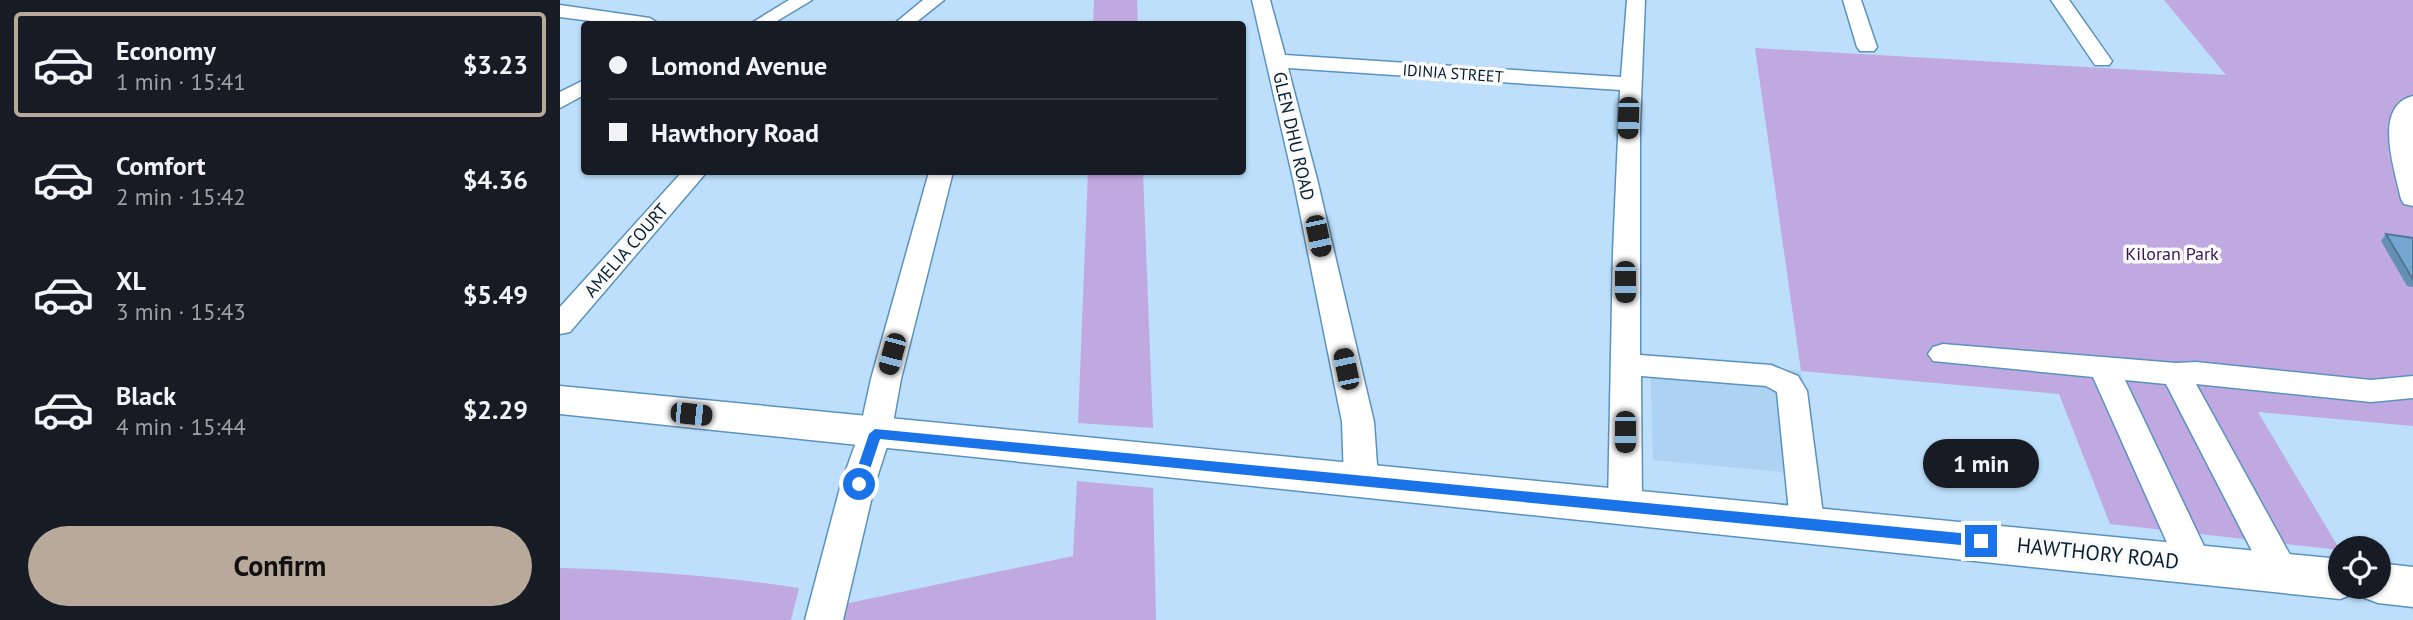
<!DOCTYPE html>
<meta charset="utf-8">
<style>
:root{--surface:#171b24;--page:#242831;--text:#f1f3f6;--muted:#9ea1a6;--line:#363941;--accent:#b8a99a}
body{margin:0;font-family:"PT Sans",sans-serif;background:var(--page);color:var(--text);height:100vh;display:flex;flex-direction:column;font-size:26px;white-space:nowrap}
*{box-sizing:border-box;margin:0}
p{font-size:23px;color:var(--muted)}
.icon{flex:none;width:38px;height:38px;fill:none;stroke:currentColor;stroke-width:2;stroke-linecap:round;stroke-linejoin:round}
.map{position:relative;flex:1;overflow:hidden}
.sheet{display:flex;flex-direction:column;background:var(--surface);width:560px}
.sheet>*{flex:none}
.hud{position:absolute;left:21px;top:21px;width:665px;height:154px;border-radius:7px;box-shadow:0 2px 5px #0004;display:grid;align-content:center;height:154px;padding:0 28px;background:var(--surface)}
.fabs{position:absolute;left:1768px;top:536px;display:grid;gap:14px}
.fabs a{display:grid;place-items:center;width:63px;height:63px;border-radius:50%;background:var(--surface);box-shadow:0 2px 5px #0004;font-size:35px}
.end{position:absolute;width:32px;height:32px;margin:-16px;border:9px solid #1a73e8;background:#fff;box-shadow:0 0 0 4px #fff}
.from{border-radius:50%}
.bubble{position:absolute;height:49px;border-radius:24px;background:var(--surface);box-shadow:0 2px 5px #0004;font-size:23px;font-weight:700;line-height:49px;text-align:center}
.car{position:absolute;width:21px;height:42px;margin:-21px -10px;border-radius:9px;box-shadow:0 0 5px 2px #0007;background:linear-gradient(#222 24%,#8ab4d8 0 40%,#222 0 76%,#8ab4d8 0 86%,#222 0)}
.hud b{display:flex;align-items:center;gap:24px;height:66px;font-size:26px}
.hud b+b{border-top:2px solid var(--line)}
.hud i{width:18px;height:18px;background:var(--text)}
ul{padding:12px 0 0;list-style:none}
li{display:flex;align-items:center;gap:21px;height:105px;margin:0 14px 10px;padding:0 14px;border:4px solid transparent;border-radius:7px}
li div{flex:1}
li b{display:block;font-size:26px}
li em{font-style:normal;font-weight:700}
li.on{border-color:var(--accent)}
li>.icon{width:63px;height:63px;stroke-width:1.5}
.cta{display:flex;gap:14px;margin-top:auto;padding:14px 28px}
.cta a{flex:1;height:80px;border-radius:42px;background:var(--accent);color:#111;font-size:28px;font-weight:700;line-height:80px;text-align:center}
main{display:flex;flex:1;min-height:0}
.map>svg:first-child{display:block}
.built{fill:#add2f2}
.green{fill:#c0a9e0}
.lines{fill:none;stroke-linecap:round;stroke-linejoin:round}
.minor-casing{stroke:#5a92be;stroke-width:3}
.major-casing{stroke:#5a92be;stroke-width:3}
.minor{fill:#fff;fill-rule:evenodd}
.major{fill:#fff;fill-rule:evenodd}
.wall{fill:#6490b5}
.building{fill:#74a8d2;stroke:#517693;stroke-width:2}
.route{fill:#1a73e8}
.labels{text-anchor:middle;dominant-baseline:central;stroke-width:7;stroke-linejoin:round;paint-order:stroke}
.far-street-label{font-size:16px;fill:#071f30;stroke:#fbfbfb}
.street-label{font-size:18px;fill:#071f30;stroke:#fbfbfb}
.park-label{font-size:18px;fill:#371556;stroke:#fbfbfb}
.near-street-label{font-size:21px;fill:#071f30;stroke:#fbfbfb}
</style>
<main>
<section class="sheet">
<ul>
<li class="on"><svg class="icon" aria-label="car" viewBox="0 0 24 24"><path d="M5 17H2v-5l4-1 3-4h7l3 4 3 1v5h-3M9 17h6M6 11h13"/><circle cx="7" cy="17" r="2"/><circle cx="17" cy="17" r="2"/></svg><div><b>Economy</b><p>1 min · 15:41</p></div><em>$3.23</em></li>
<li><svg class="icon" aria-label="car" viewBox="0 0 24 24"><path d="M5 17H2v-5l4-1 3-4h7l3 4 3 1v5h-3M9 17h6M6 11h13"/><circle cx="7" cy="17" r="2"/><circle cx="17" cy="17" r="2"/></svg><div><b>Comfort</b><p>2 min · 15:42</p></div><em>$4.36</em></li>
<li><svg class="icon" aria-label="car" viewBox="0 0 24 24"><path d="M5 17H2v-5l4-1 3-4h7l3 4 3 1v5h-3M9 17h6M6 11h13"/><circle cx="7" cy="17" r="2"/><circle cx="17" cy="17" r="2"/></svg><div><b>XL</b><p>3 min · 15:43</p></div><em>$5.49</em></li>
<li><svg class="icon" aria-label="car" viewBox="0 0 24 24"><path d="M5 17H2v-5l4-1 3-4h7l3 4 3 1v5h-3M9 17h6M6 11h13"/><circle cx="7" cy="17" r="2"/><circle cx="17" cy="17" r="2"/></svg><div><b>Black</b><p>4 min · 15:44</p></div><em>$2.29</em></li>
</ul>
<div class="cta"><a>Confirm</a></div>
</section>
<div class="map">
<svg width="1853" height="620" viewBox="0 0 1853 620">
<rect width="100%" height="100%" fill="#bddffb"/>
<!-- built -->
<path class="built" d="M1090,359L1241,371L1254,475L1093,460Z"/>
<!-- green -->
<path class="green" d="M534,0H577L578,24H533Z
M1604,0H1853V426L1698,412L1780,550L1550,524L1499,394L1241,371L1195,48L1666,75Z
M528,172H583L593,428L518,423Z
M517,481L593,488L596,620H281L284,604L513,556Z
M0,568C81,570 159,576 239,588L231,620H0Z"/>
<g class="lines">
<!-- minor casing -->
<g class="minor-casing">
<path id="minor" d="M229,0H252L212,24H190Z
M363,0H384L354,24H334Z
M692,0H710L725,55L1061,77L1067,0H1085L1080,126V355L1211,365L1238,376L1247,391L1264,522L1259,532L1247,536L1235,532L1230,522L1217,392L1206,386L1081,376L1082,505L1077,515L1065,519L1053,515L1048,505L1053,252L1060,90L728,68L758,183L814,422L818,479L813,488L801,492L789,488L784,479L782,422L734,183Z
M1283,0H1301L1317,47L1314,51H1300L1297,47Z
M1491,0H1509L1552,61L1549,65H1535Z
M0,5L90,18L99,24H54L0,17Z
M24,80V95L0,108V92Z
M1853,96V206L1844,204L1841,199C1835,170 1812,106 1853,96Z
M122,172H143L145,174L10,332L0,334V307Z
M369,172H393L341,379L331,434L315,484L283,620H245L281,484L299,434L311,379Z
M1383,344L1616,363L1636,362L1811,380L1853,376V398L1811,402L1636,384L1740,573L1735,584L1722,588L1709,584L1606,384L1565,380L1652,563L1647,574L1634,578L1621,574L1533,377L1373,361L1368,354L1373,347Z"/>
</g>
<!-- major casing -->
<g class="major-casing">
<path id="major" d="M0,386L1780,559V586H1818V563L1853,567V607L1818,603L1802,597L1798,589L1796,593L1780,599L0,414Z"/>
</g>
<!-- minor -->
<use href="#minor" class="minor"/>
<!-- major -->
<use href="#major" class="major"/>
</g>
<!-- wall -->
<path class="wall" d="M1826,234L1853,238V287L1847,286L1821,241Z"/>
<!-- building -->
<path class="building" d="M1826,234L1853,238V279L1852,278Z"/>
<!-- route -->
<path class="route" d="M315,429L1421,535L1428,541L1421,547L320,439L305,484L299,490L292,484L309,434Z"/>
<g class="labels">
<!-- far-street labels -->
<g class="far-street-label">
<text transform="translate(893 73) rotate(4)">IDINIA STREET</text>
</g>
<!-- street labels -->
<g class="street-label">
<text transform="translate(734 136) rotate(77)">GLEN DHU ROAD</text>
<text transform="translate(66 250) rotate(-49)">AMELIA COURT</text>
</g>
<!-- park labels -->
<g class="park-label">
<text x="1612" y="253">Kiloran Park</text>
</g>
<!-- near-street labels -->
<g class="near-street-label">
<text transform="translate(1538 553) rotate(6)">HAWTHORY ROAD</text>
</g>
</g>
</svg>
<div class="fabs">
<a><svg class="icon" aria-label="locate" viewBox="0 0 24 24"><circle cx="12" cy="12" r="6"/><path d="M12 2v4M12 18v4M2 12h4M18 12h4"/></svg></a>
</div>
<i class="end from" style="left:299px;top:484px"></i>
<i class="end" style="left:1421px;top:541px"></i>
<div class="bubble" style="left:1363px;top:439px;width:116px">1 min</div>
<i class="car" style="left:1068px;top:118px;rotate:182deg"></i>
<i class="car" style="left:758px;top:236px;rotate:168deg"></i>
<i class="car" style="left:1065px;top:282px;rotate:180deg"></i>
<i class="car" style="left:332px;top:354px;rotate:195deg"></i>
<i class="car" style="left:786px;top:369px;rotate:348deg"></i>
<i class="car" style="left:131px;top:414px;rotate:96deg"></i>
<i class="car" style="left:1065px;top:432px;rotate:180deg"></i>
<div class="hud">
<b><i class="from"></i>Lomond Avenue</b>
<b><i></i>Hawthory Road</b>
</div>
</div>
</main>
